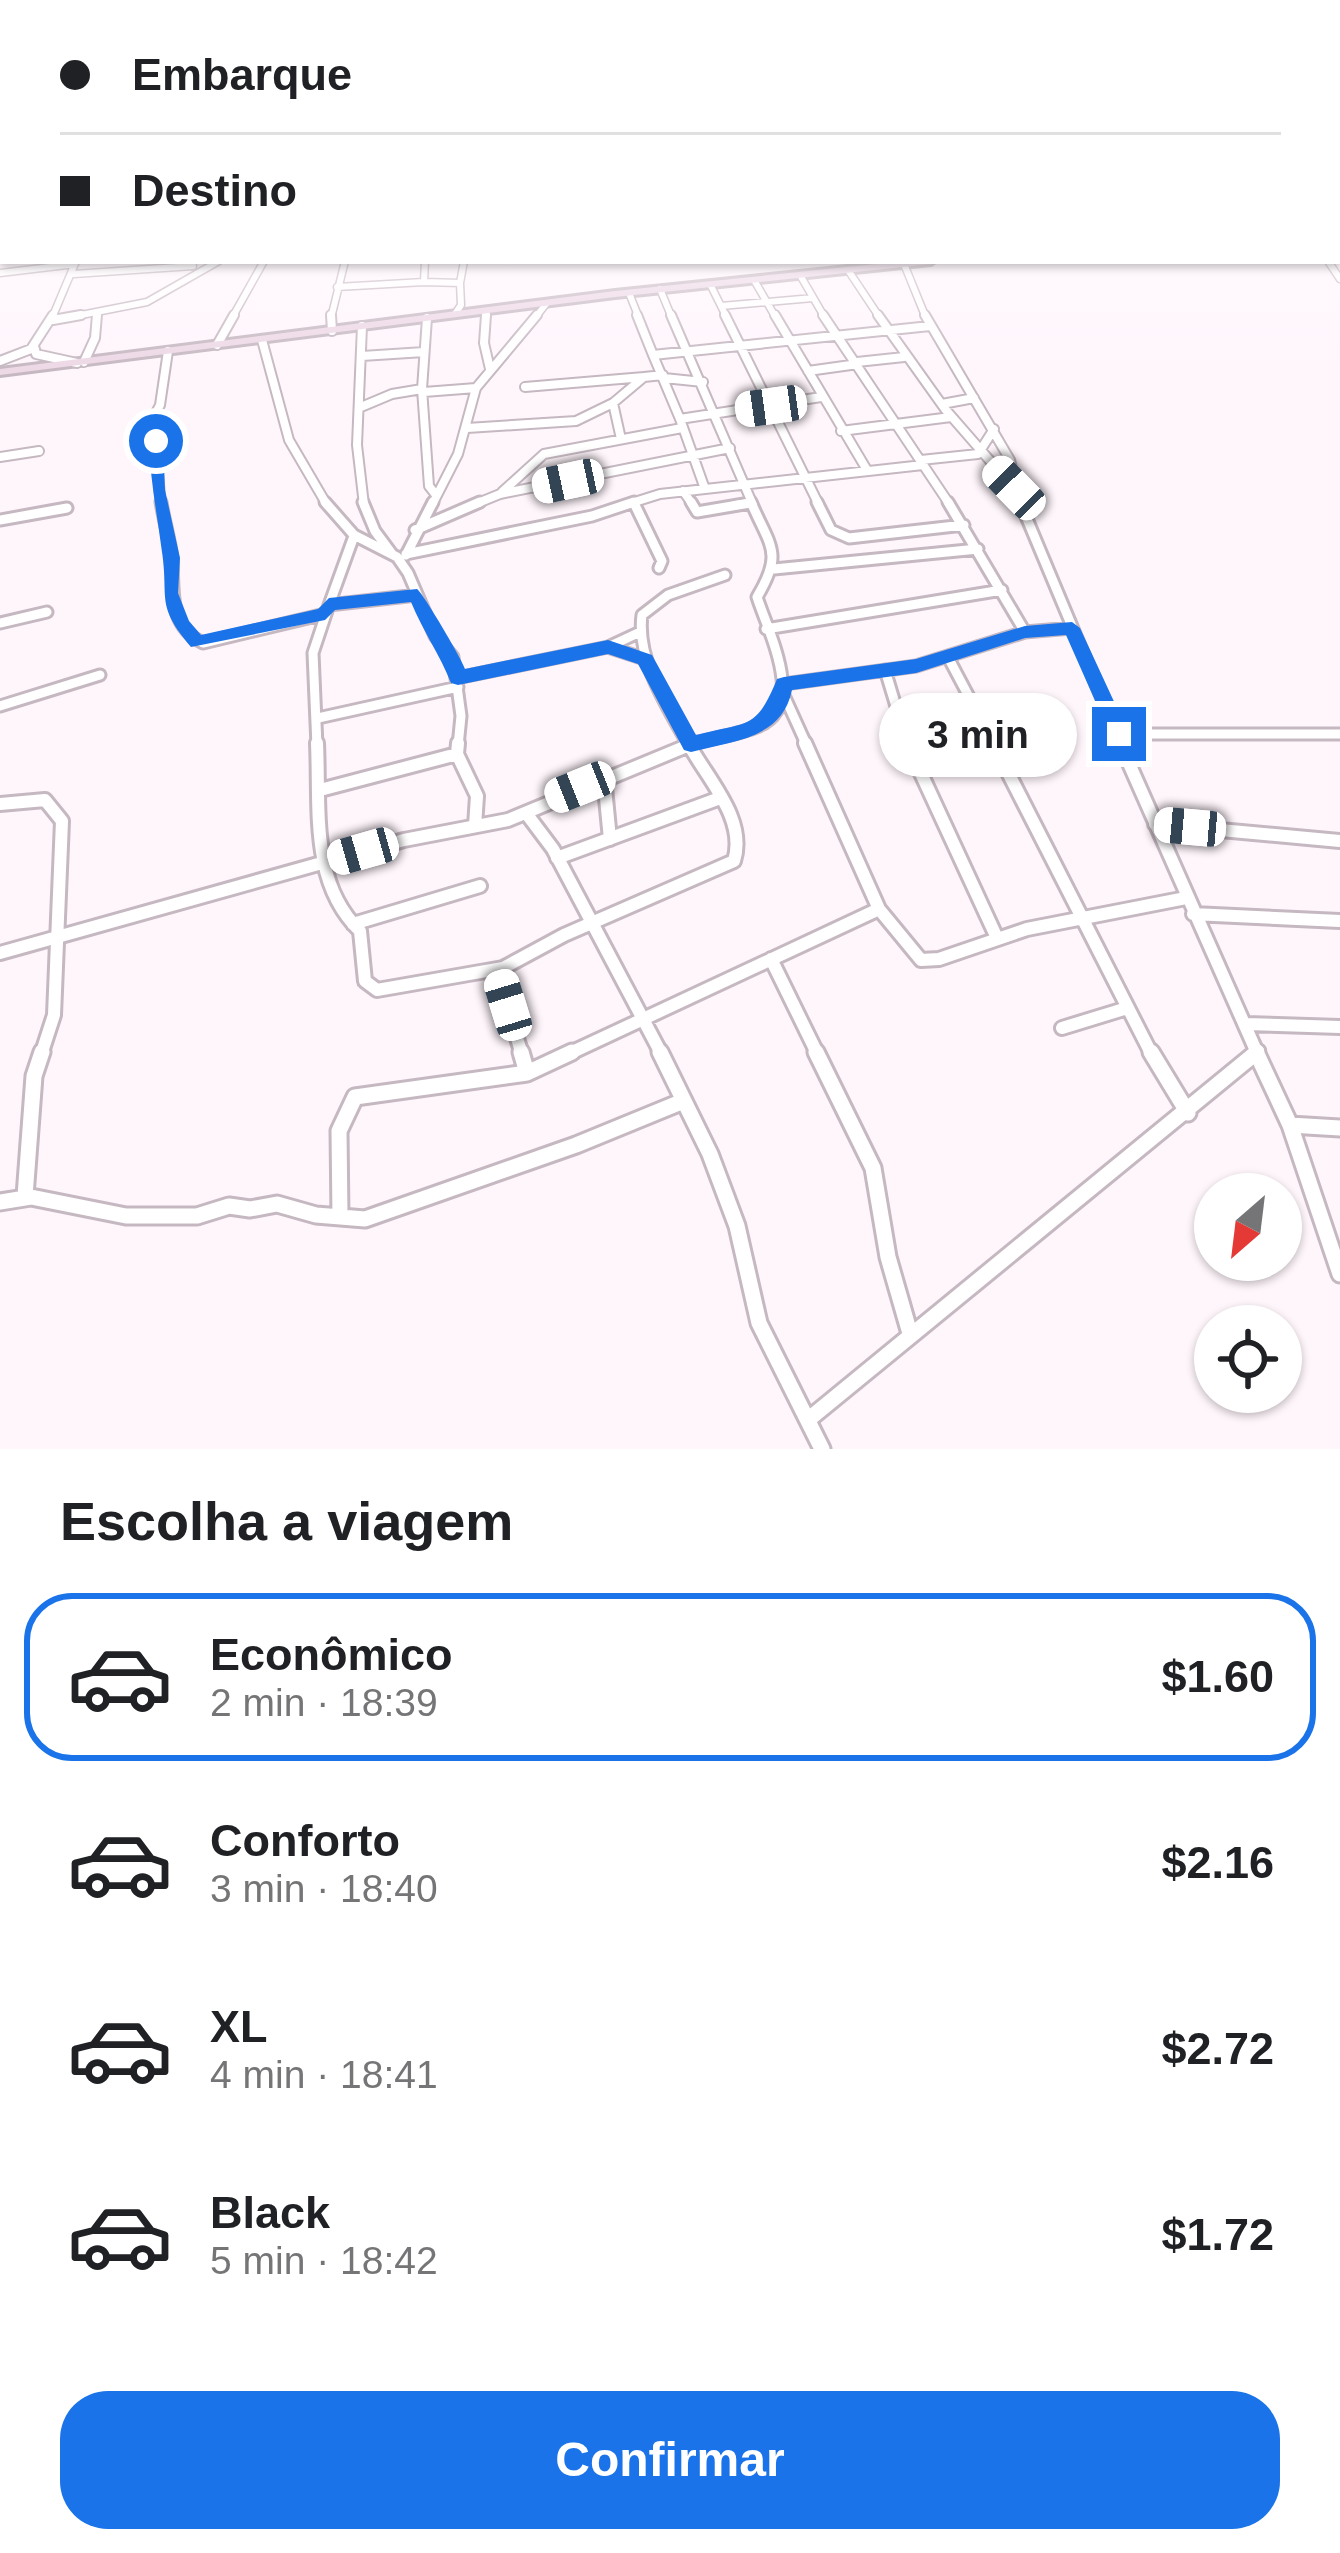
<!DOCTYPE html>
<html lang="pt">
<meta charset="utf-8">
<style>
:root{--surface:#fff;--page:#f6f6f6;--text:#202124;--muted:#757577;--line:#e0e0e0;--accent:#1a73e8}
body{margin:0;font-family:Arial,sans-serif;background:var(--page);color:var(--text);height:100vh;display:flex;flex-direction:column;font-size:45px;white-space:nowrap}
*{box-sizing:border-box;margin:0}
p{font-size:39px;color:var(--muted)}
.icon{flex:none;width:66px;height:66px;fill:none;stroke:currentColor;stroke-width:2;stroke-linecap:round;stroke-linejoin:round}
.map{position:relative;height:1449px;overflow:hidden}
.sheet{display:flex;flex-direction:column;background:var(--surface);flex:1}
.sheet>*{flex:none}
.top-card{position:absolute;left:0px;top:0px;width:1341px;height:264px;box-shadow:0 3px 9px #0004;display:grid;align-content:center;height:264px;padding:0 60px;background:var(--surface)}
.needle{width:78px;rotate:208deg}
.buttons{position:absolute;left:1194px;top:1173px;display:grid;gap:24px}
.buttons a{display:grid;place-items:center;width:108px;height:108px;border-radius:50%;background:var(--surface);box-shadow:0 3px 9px #0004;font-size:60px}
.end{position:absolute;width:54px;height:54px;margin:-27px;border:15px solid #1a73e8;background:#fff;box-shadow:0 0 0 6px #fff}
.from{border-radius:50%}
.bubble{position:absolute;height:84px;border-radius:42px;background:var(--surface);box-shadow:0 3px 9px #0004;font-size:39px;font-weight:700;line-height:84px;text-align:center}
.car{position:absolute;width:36px;height:72px;margin:-36px -18px;border-radius:15px;box-shadow:0 0 9px 3px #0007;background:linear-gradient(#fff 24%,#345 0 40%,#fff 0 76%,#345 0 86%,#fff 0)}
.top-card b{display:flex;align-items:center;gap:42px;height:114px;font-size:45px}
.top-card b+b{border-top:3px solid var(--line)}
.top-card i{width:30px;height:30px;background:var(--text)}
ul{padding:0;list-style:none}
li{display:flex;align-items:center;gap:36px;height:168px;margin:0 24px 18px;padding:0 36px;border:6px solid transparent;border-radius:48px}
li div{flex:1}
li b{display:block;font-size:45px}
li em{font-style:normal;font-weight:700}
li.on{border-color:var(--accent)}
li>.icon{width:108px;height:108px;stroke-width:1.5}
h2{padding:0 60px;font-size:54px;line-height:144px}
.cta{display:flex;gap:24px;margin-top:auto;padding:24px 60px}
.cta a{flex:1;height:138px;border-radius:48px;background:var(--accent);color:#fff;font-size:48px;font-weight:700;line-height:138px;text-align:center}
.map>svg:first-child{display:block}
.lines{fill:none;stroke-linecap:round;stroke-linejoin:round}
.street-far4-casing{stroke:#c6b8c1;stroke-width:9}
.street-far3-casing{stroke:#c6b8c1;stroke-width:12}
.street-far2-casing{stroke:#c6b8c1;stroke-width:15}
.street-far1-casing{stroke:#c6b8c1;stroke-width:18}
.street-casing{stroke:#c6b8c1;stroke-width:21}
.secondary-casing{stroke:#c6b8c1;stroke-width:6}
.street-far4{stroke:#fff;stroke-width:6}
.street-far3{stroke:#fff;stroke-width:8}
.street-far2{stroke:#fff;stroke-width:9}
.street-far1{stroke:#fff;stroke-width:12}
.street{stroke:#fff;stroke-width:15}
.secondary{fill:#edd8e6;fill-rule:evenodd}
.route{fill:#1a73e8}
</style>
<div class="map">
<svg width="1340" height="1449" viewBox="0 0 1340 1449">
<rect width="100%" height="100%" fill="#fff6fc"/>
<g class="lines">
<!-- street-far4 casing -->
<g class="street-far4-casing">
<path id="street-far4" d="M425,261L424,282L460,283L461,305L455,314
M1328,261L1340,279
M904,264L926,318
M848,270L880,318
M0,273L75,264
M74,274L193,266
M800,275L825,318
M754,280L776,318
M460,283L464,261
M711,286L727,318
M337,287L424,282
M660,289L672,318
M629,293L639,318
M721,306L813,298
M52,318L76,261
M66,318L147,302L219,261
M232,318L264,261
M331,318L345,261
M486,318V311
M535,318L546,304"/>
</g>
<!-- street-far3 casing -->
<g class="street-far3-casing">
<path id="street-far3" d="M331,315L332,331
M486,315L484,343L490,369
M637,315L653,355L930,326
M671,315L753,505
M725,315L819,505
M775,315L867,470
M823,315L950,505
M878,315L945,409L1012,486
M925,315L1010,460L1021,505
M427,318L422,389L429,486L436,495
M53,320L81,315
M362,326L357,445L364,505
M262,340L289,440L327,505
M217,345L234,315
M35,349L36,354L77,363
M653,355L680,419
M362,356L424,352
M0,361L31,349L53,315
M84,362L95,338L97,315
M857,362L904,357
M808,371L858,364
M664,378L703,382
M525,387L644,377
M424,392L476,388
M942,404L974,398
M361,407L392,394L422,389
M467,428L576,421L613,403
M841,431L951,417
M621,439L613,403L644,377L663,375
M0,457L39,451
M921,460L978,454L994,429
M705,489L680,419L821,397
M683,491L693,505
M502,492L544,454L682,428
M161,505L156,452L148,428L160,405L168,351
M432,505L458,454L476,388L537,315
M473,505L500,494L730,448
M625,505L660,494L923,465
M735,505L750,503"/>
</g>
<!-- street-far2 casing -->
<g class="street-far2-casing">
<path id="street-far2" d="M161,502C164,521 170,540 172,559C174,592 168,626 203,643L325,614
M325,502L354,535L397,557L408,573L435,636L453,657L461,716L458,746
M363,502L375,531L392,554
M691,502L697,512L750,503
M817,502L831,530L849,538L964,525
M948,502L1025,632
M1020,502L1122,746
M634,503L662,561L659,568
M0,520L67,508
M415,530L480,502
M406,554L592,516L634,502
M406,555L433,502
M774,569L978,549
M329,605L354,536
M0,623L47,612
M766,629L1002,590
M608,647L645,659
M949,659L995,746
M885,670L908,746
M457,678L608,647L638,633
M784,684L916,666L1025,632L1072,628
M783,693L807,746
M0,706L100,675
M318,718L458,687
M1119,734H1340
M317,746L313,653L329,605L417,595
M686,746C709,738 736,736 759,726C807,705 768,632 757,597C784,552 770,547 751,502
M689,746C668,708 636,660 642,615L668,595L725,575"/>
</g>
<!-- street-far1 casing -->
<g class="street-far1-casing">
<path id="street-far1" d="M317,743C320,809 310,883 360,931L365,981L377,990L503,968L564,935L734,861C747,819 708,780 688,743
M458,743L457,754L477,796L475,826
M805,743L879,909L921,960L939,959L1027,929L1186,898
M907,743L997,938
M993,743L1152,1055
M1120,743L1258,1055
M604,778L610,839
M320,790L457,754
M0,804L45,800L62,821L54,1015L41,1055
M526,813L553,849L662,1055
M1155,824L1340,841
M557,858L720,798
M1193,914L1340,921
M353,924L480,886
M0,953L404,840L508,820L694,743
M771,959L818,1055
M497,970L522,1055
M1246,1024L1340,1027
M1062,1028L1124,1009
M566,1055L879,909
M1253,1055L1258,1051"/>
</g>
<!-- street casing -->
<g class="street-casing">
<path id="street" d="M660,1052L710,1154L737,1226L759,1323L822,1449
M816,1052L873,1168L888,1257L909,1330
M1151,1052L1188,1113
M1256,1052L1290,1125L1340,1274
M527,1073L572,1052
M1290,1125L1340,1128
M25,1196L34,1076L42,1052
M0,1202L31,1197L126,1216H197L229,1206L250,1209L277,1204L316,1215L365,1219L576,1145L681,1102
M340,1217L339,1131L355,1097L527,1073L521,1052
M809,1419L1257,1052"/>
</g>
<!-- secondary casing -->
<g class="secondary-casing">
<path id="secondary" d="M906,261H935L931,264L615,297L0,375V369L615,291Z"/>
</g>
<!-- street-far4 -->
<use href="#street-far4" class="street-far4"/>
<!-- street-far3 -->
<use href="#street-far3" class="street-far3"/>
<!-- street-far2 -->
<use href="#street-far2" class="street-far2"/>
<!-- street-far1 -->
<use href="#street-far1" class="street-far1"/>
<!-- street -->
<use href="#street" class="street"/>
<!-- secondary -->
<use href="#secondary" class="secondary"/>
</g>
<!-- sky -->
<linearGradient id="sky" x2="0" y2="1"><stop stop-color="#a1b2db"/><stop offset="0.46" stop-color="#fffbfe"/><stop offset="1" stop-color="#fffbfe" stop-opacity="0"/></linearGradient>
<rect width="1340" height="372" fill="url(#sky)"/>
<!-- route -->
<path class="route" d="M156,436L163,441L165,490L180,558L178,593L189,621L201,635L318,609L329,598L417,589C423,593 463,661 465,669L608,640L652,655L696,735C748,721 756,731 777,679L784,677L916,659L1025,626L1072,622L1080,628L1129,734L1126,739H1112L1066,635L1025,638L916,673L792,690C782,739 733,741 691,752L684,750L638,664L608,654L458,685L451,683C440,655 423,631 411,602L335,610L325,620L191,647C155,604 169,600 162,552C157,514 150,479 149,441Z"/>
</svg>
<div class="buttons">
<a><svg class="needle" viewBox="-14 -14 28 28"><path d="M0-13l5 13h-10z" fill="#e53935"/><path d="M0 13l5-13h-10z" fill="#757577"/></svg></a>
<a><svg class="icon" aria-label="locate" viewBox="0 0 24 24"><circle cx="12" cy="12" r="6"/><path d="M12 2v4M12 18v4M2 12h4M18 12h4"/></svg></a>
</div>
<i class="end from" style="left:156px;top:441px"></i>
<i class="end" style="left:1119px;top:734px"></i>
<div class="bubble" style="left:879px;top:693px;width:198px">3 min</div>
<i class="car" style="left:771px;top:406px;rotate:262deg"></i>
<i class="car" style="left:568px;top:481px;rotate:258deg"></i>
<i class="car" style="left:1014px;top:488px;rotate:316deg"></i>
<i class="car" style="left:580px;top:787px;rotate:248deg"></i>
<i class="car" style="left:1190px;top:827px;rotate:275deg"></i>
<i class="car" style="left:363px;top:851px;rotate:254deg"></i>
<i class="car" style="left:508px;top:1005px;rotate:343deg"></i>
<div class="top-card">
<b><i class="from"></i>Embarque</b>
<b><i></i>Destino</b>
</div>
</div>
<section class="sheet">
<h2>Escolha a viagem</h2>
<ul>
<li class="on"><svg class="icon" aria-label="car" viewBox="0 0 24 24"><path d="M5 17H2v-5l4-1 3-4h7l3 4 3 1v5h-3M9 17h6M6 11h13"/><circle cx="7" cy="17" r="2"/><circle cx="17" cy="17" r="2"/></svg><div><b>Econômico</b><p>2 min · 18:39</p></div><em>$1.60</em></li>
<li><svg class="icon" aria-label="car" viewBox="0 0 24 24"><path d="M5 17H2v-5l4-1 3-4h7l3 4 3 1v5h-3M9 17h6M6 11h13"/><circle cx="7" cy="17" r="2"/><circle cx="17" cy="17" r="2"/></svg><div><b>Conforto</b><p>3 min · 18:40</p></div><em>$2.16</em></li>
<li><svg class="icon" aria-label="car" viewBox="0 0 24 24"><path d="M5 17H2v-5l4-1 3-4h7l3 4 3 1v5h-3M9 17h6M6 11h13"/><circle cx="7" cy="17" r="2"/><circle cx="17" cy="17" r="2"/></svg><div><b>XL</b><p>4 min · 18:41</p></div><em>$2.72</em></li>
<li><svg class="icon" aria-label="car" viewBox="0 0 24 24"><path d="M5 17H2v-5l4-1 3-4h7l3 4 3 1v5h-3M9 17h6M6 11h13"/><circle cx="7" cy="17" r="2"/><circle cx="17" cy="17" r="2"/></svg><div><b>Black</b><p>5 min · 18:42</p></div><em>$1.72</em></li>
</ul>
<div class="cta"><a>Confirmar</a></div>
</section>
